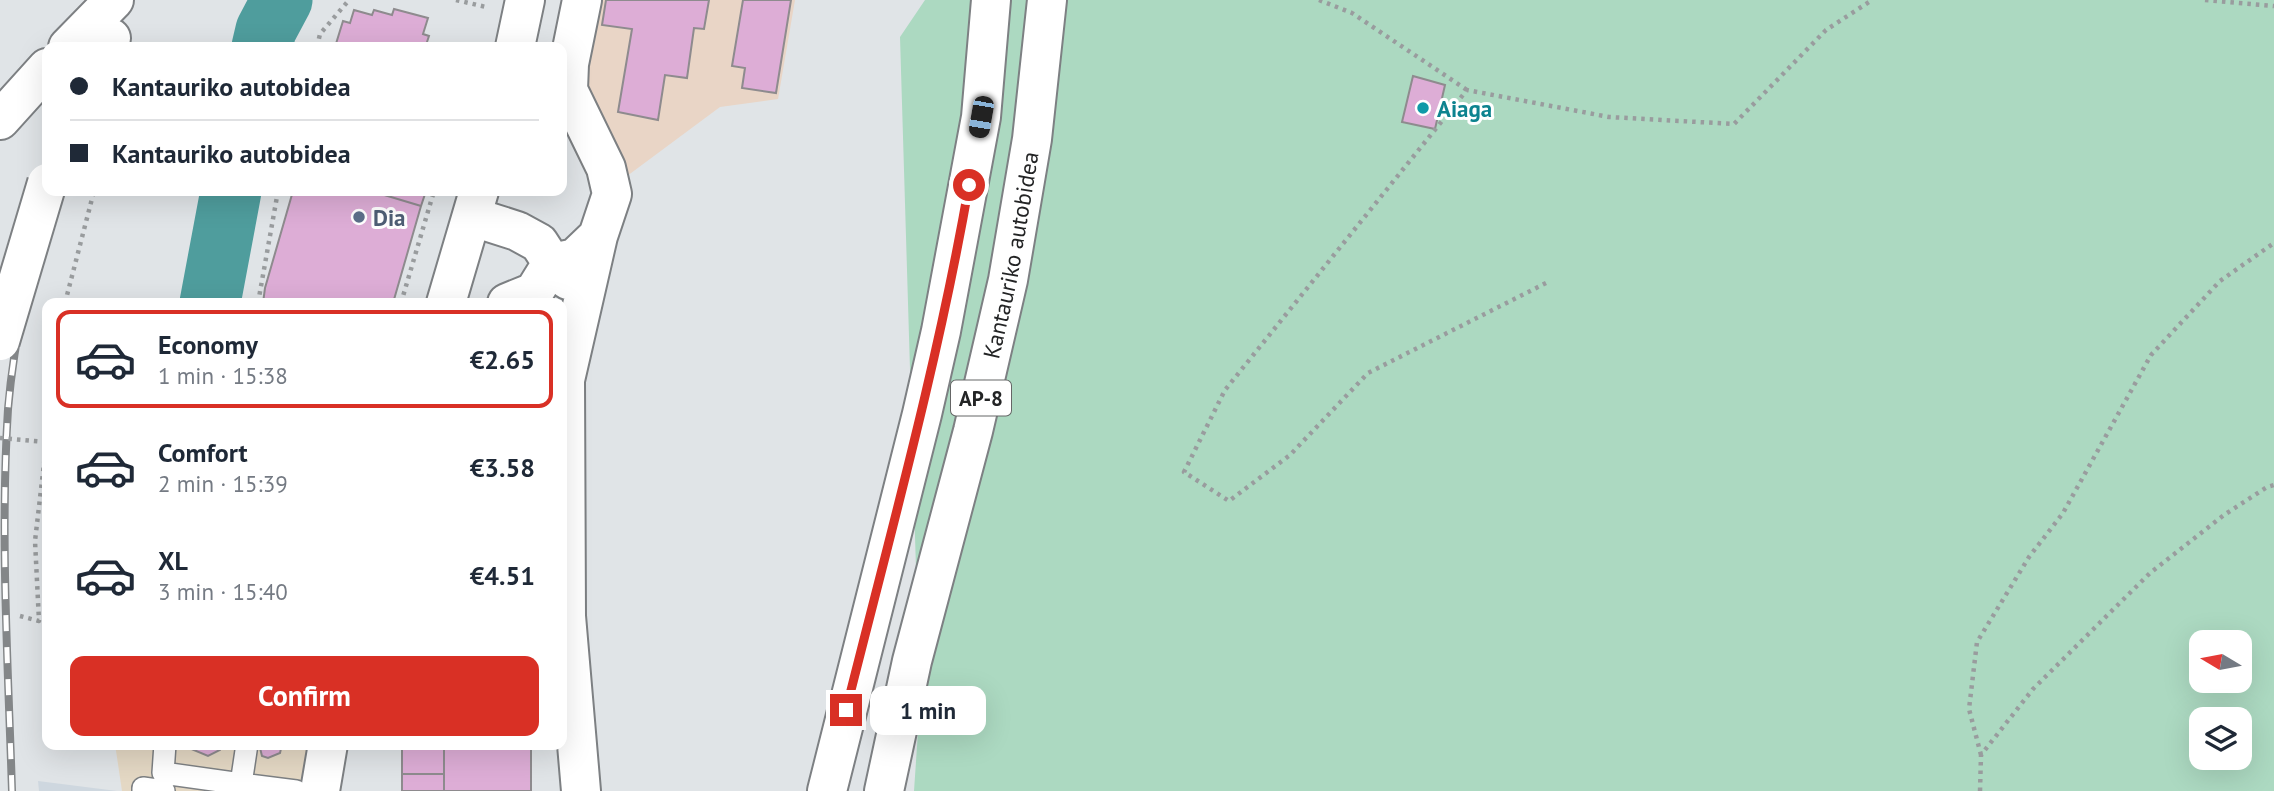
<!DOCTYPE html>
<meta charset="utf-8">
<style>
:root{--surface:#fff;--page:#f6f6f7;--text:#1f2937;--muted:#747a83;--line:#e0e1e3;--accent:#d93025}
body{margin:0;font-family:"PT Sans",sans-serif;background:var(--page);color:var(--text);height:100vh;display:flex;flex-direction:column;font-size:26px;white-space:nowrap}
*{box-sizing:border-box;margin:0}
p{font-size:23px;color:var(--muted)}
.icon{flex:none;width:38px;height:38px;fill:none;stroke:currentColor;stroke-width:2;stroke-linecap:round;stroke-linejoin:round}
.map{position:relative;flex:1;overflow:hidden}
.panel{position:absolute;left:42px;top:298px;width:525px;height:452px;display:flex;flex-direction:column;background:var(--surface);border-radius:14px;box-shadow:0 7px 28px #0002}
.panel>*{flex:none}
.top-card{position:absolute;left:42px;top:42px;width:525px;height:154px;border-radius:14px;box-shadow:0 7px 28px #0002;display:grid;align-content:center;height:154px;padding:0 28px;background:var(--surface)}
.needle{width:46px;rotate:280deg}
.buttons{position:absolute;left:2189px;top:630px;display:grid;gap:14px}
.buttons a{display:grid;place-items:center;width:63px;height:63px;border-radius:14px;background:var(--surface);box-shadow:0 7px 28px #0002;font-size:35px}
.end{position:absolute;width:32px;height:32px;margin:-16px;border:9px solid #d93025;background:#fff;box-shadow:0 0 0 4px #fff}
.from{border-radius:50%}
.bubble{position:absolute;height:49px;border-radius:14px;background:var(--surface);box-shadow:0 7px 28px #0002;font-size:23px;font-weight:600;line-height:49px;text-align:center}
.car{position:absolute;width:21px;height:42px;margin:-21px -10px;border-radius:9px;box-shadow:0 0 5px 2px #0007;background:linear-gradient(#222 24%,#8ab4d8 0 40%,#222 0 76%,#8ab4d8 0 86%,#222 0)}
.top-card b{display:flex;align-items:center;gap:24px;height:66px;font-size:26px}
.top-card b+b{border-top:2px solid var(--line)}
.top-card i{width:18px;height:18px;background:var(--text)}
ul{padding:12px 0 0;list-style:none}
li{display:flex;align-items:center;gap:21px;height:98px;margin:0 14px 10px;padding:0 14px;border:4px solid transparent;border-radius:14px}
li div{flex:1}
li b{display:block;font-size:26px}
li em{font-style:normal;font-weight:600}
li.on{border-color:var(--accent)}
li>.icon{width:63px;height:63px;stroke-width:1.5}
.action{display:flex;gap:14px;margin-top:auto;padding:14px 28px}
.action a{flex:1;height:80px;border-radius:14px;background:var(--accent);color:#fff;font-size:28px;font-weight:600;line-height:80px;text-align:center}
.map>svg:first-child{display:block}
.commercial{fill:#e4d8c4}
.built{fill:#ced7df}
.education{fill:#e9d5c6}
.green{fill:#acd9c1;fill-rule:evenodd}
.lines{fill:none;stroke-linecap:round;stroke-linejoin:round}
.river{stroke:#4f9d9d;stroke-width:61}
.building{fill:#ddadd6;stroke:#8e8b8e;stroke-width:2}
.lane-casing{stroke:#7d8083;stroke-width:24}
.street-casing{stroke:#7d8083;stroke-width:42}
.secondary-casing{stroke:#7d8083;stroke-width:42}
.highway-casing{stroke:#7d8083;stroke-width:42}
.path{stroke:#999c9e;stroke-width:4.5;stroke-dasharray:3.5 5;stroke-linecap:butt}
.lane{stroke:#fff;stroke-width:21}
.street{stroke:#fff;stroke-width:38}
.secondary{stroke:#fff;stroke-width:38}
.highway{stroke:#fff;stroke-width:38}
.rail-casing{stroke:#838688;stroke-width:8}
.rail{stroke:#fff;stroke-width:5;stroke-dasharray:16;stroke-linecap:butt}
.street-bridge-casing{stroke:#7d8083;stroke-width:42;stroke-linecap:butt}
.path-bridge{stroke:#999c9e;stroke-width:4.5;stroke-dasharray:3.5 5;stroke-linecap:butt}
.street-bridge{stroke:#fff;stroke-width:38}
.route{stroke:#d93025;stroke-width:9}
.culture-dot{fill:#0f9aa8;stroke:#fff;stroke-width:2.5}
.service-dot{fill:#5c6f8a;stroke:#fff;stroke-width:2.5}
.labels{text-anchor:middle;dominant-baseline:central;stroke-width:6;stroke-linejoin:round;paint-order:stroke}
.shield{fill:#fff;stroke:#656666;stroke-width:2}
.shield-label{font-size:21px;font-weight:bold;fill:#232425}
.culture-label{font-size:23px;font-weight:bold;fill:#0d838f;stroke:#fff;text-anchor:start}
.service-label{font-size:23px;font-weight:bold;fill:#4e5e75;stroke:#fff;text-anchor:start}
.street-label{font-size:23px;fill:#232425;stroke:#fff}
</style>
<div class="map">
<svg width="2274" height="791" viewBox="0 0 2274 791">
<rect width="100%" height="100%" fill="#e0e4e7"/>
<!-- commercial -->
<path class="commercial" d="M115,744H308L301,791H122Z"/>
<!-- built -->
<path class="built" d="M38,781L117,791H39Z"/>
<!-- education -->
<path class="education" d="M595,0H795L778,99L720,107L623,179L583,94Z"/>
<!-- green -->
<path class="green" d="M925,0H2274V791H914L920,702L900,37ZM2202,642H2240V681H2202ZM2202,719H2240V758H2202Z"/>
<g class="lines">
<!-- river -->
<path class="river" d="M262,47L266,30L282,0
M210,303L231,191"/>
</g>
<!-- building -->
<path class="building" d="M606,0H709L704,29L694,28L687,78L665,75L658,120L618,112L632,29L602,25Z
M743,0H791L776,93L742,88L745,68L732,66Z
M394,9L428,18L423,34L429,36L426,45L436,47H335L343,21L350,23L354,10L372,15L374,10L392,15Z
M1413,76L1445,85L1435,129L1402,122Z
M293,191H371L421,206L393,303H263L265,288Z
M371,191H426L421,206Z
M188,744H220V750L208,756L189,748Z
M259,744H282L280,753L268,758L262,756Z
M402,744H496V745H444V774H402Z
M444,745H496L531,749V791H444Z
M402,774H444V791H402Z"/>
<g class="lines">
<!-- lane casing -->
<g class="lane-casing">
<path id="lane" d="M165,744L163,773L241,784
M247,744L241,784L296,791
M143,791V788L164,791"/>
</g>
<!-- street casing -->
<g class="street-casing">
<path id="street" d="M107,47L111,38
M473,217L517,231L539,243L552,263L568,280
M552,263L575,258L598,236L612,194L606,168L568,90L569,64L582,0
M507,303L534,292L552,263
M581,791L566,616L565,380L598,236"/>
</g>
<!-- secondary casing -->
<g class="secondary-casing">
<path id="secondary" d="M515,47L525,0
M446,303L479,191
M320,791L328,744"/>
</g>
<!-- highway casing -->
<g class="highway-casing">
<g id="highway">
<path d="M68,47L114,0"/>
<path d="M0,120L47,68"/>
<path d="M827,791L922,414L941,331L981,117L991,0"/>
<path id="s1" d="M884,791L912,661L973,431L1008,280L1032,139L1047,0"/>
</g>
</g>
<!-- path -->
<path class="path" d="M456,0L486,7
M1319,0L1352,13L1467,90
M2205,0L2274,6
M317,47L320,34L349,0
M1546,283L1368,373L1290,455L1229,501L1184,472L1225,390L1467,90L1609,117L1734,124L1826,30L1872,0
M65,303L94,191
M258,303L278,191
M401,303L434,191
M20,616L39,621L35,541L47,438
M1981,755L1969,709L1977,642L2029,557L2063,513L2151,355L2220,281L2274,243
M1980,791L1981,755L2033,689L2150,573L2224,515L2267,487L2274,485"/>
<!-- lane -->
<use href="#lane" class="lane"/>
<!-- street -->
<use href="#street" class="street"/>
<!-- secondary -->
<use href="#secondary" class="secondary"/>
<!-- highway -->
<use href="#highway" class="highway"/>
<!-- rail casing -->
<g class="rail-casing">
<path id="rail" d="M0,322L37,220
M12,791C8,664 0,535 8,409C14,339 31,257 54,191"/>
</g>
<!-- rail -->
<use href="#rail" class="rail"/>
<!-- street-bridge casing -->
<g class="street-bridge-casing">
<path id="street-bridge" d="M0,341L47,183"/>
</g>
<!-- path-bridge -->
<path class="path-bridge" d="M0,438L47,442"/>
<!-- street-bridge -->
<use href="#street-bridge" class="street-bridge"/>
</g>
<g class="lines">
<!-- route -->
<path class="route" d="M846,710C890,535 938,363 969,185"/>
</g>
<!-- markers -->
<circle class="culture-dot" cx="1423" cy="108" r="7"/>
<circle class="service-dot" cx="359" cy="217" r="7"/>
<g class="labels">
<!-- shield labels -->
<rect class="shield" x="951" y="380.5" width="60" height="35" rx="5"/>
<g class="shield-label">
<text x="981" y="398">AP-8</text>
</g>
<!-- culture labels -->
<g class="culture-label">
<text x="1437" y="108">Aiaga</text>
</g>
<!-- service labels -->
<g class="service-label">
<text x="373" y="217">Dia</text>
</g>
<!-- street labels -->
<g class="street-label">
<text stroke="none"><textPath href="#s1" startOffset="551">Kantauriko autobidea</textPath></text>
</g>
</g>
</svg>
<div class="buttons">
<a><svg class="needle" viewBox="-14 -14 28 28"><path d="M0-13l5 13h-10z" fill="#e53935"/><path d="M0 13l5-13h-10z" fill="#747a83"/></svg></a>
<a><svg class="icon" aria-label="layers" viewBox="0 0 24 24"><path d="M12 4l9 5-9 5-9-5zM3 14l9 5 9-5"/></svg></a>
</div>
<i class="end from" style="left:969px;top:185px"></i>
<i class="end" style="left:846px;top:710px"></i>
<div class="bubble" style="left:870px;top:686px;width:116px">1 min</div>
<i class="car" style="left:981px;top:117px;rotate:190deg"></i>
<div class="top-card">
<b><i class="from"></i>Kantauriko autobidea</b>
<b><i></i>Kantauriko autobidea</b>
</div>
<section class="panel">
<ul>
<li class="on"><svg class="icon" aria-label="car" viewBox="0 0 24 24"><path d="M5 17H2v-5l4-1 3-4h7l3 4 3 1v5h-3M9 17h6M6 11h13"/><circle cx="7" cy="17" r="2"/><circle cx="17" cy="17" r="2"/></svg><div><b>Economy</b><p>1 min · 15:38</p></div><em>€2.65</em></li>
<li><svg class="icon" aria-label="car" viewBox="0 0 24 24"><path d="M5 17H2v-5l4-1 3-4h7l3 4 3 1v5h-3M9 17h6M6 11h13"/><circle cx="7" cy="17" r="2"/><circle cx="17" cy="17" r="2"/></svg><div><b>Comfort</b><p>2 min · 15:39</p></div><em>€3.58</em></li>
<li><svg class="icon" aria-label="car" viewBox="0 0 24 24"><path d="M5 17H2v-5l4-1 3-4h7l3 4 3 1v5h-3M9 17h6M6 11h13"/><circle cx="7" cy="17" r="2"/><circle cx="17" cy="17" r="2"/></svg><div><b>XL</b><p>3 min · 15:40</p></div><em>€4.51</em></li>
</ul>
<div class="action"><a>Confirm</a></div>
</section>
</div>
